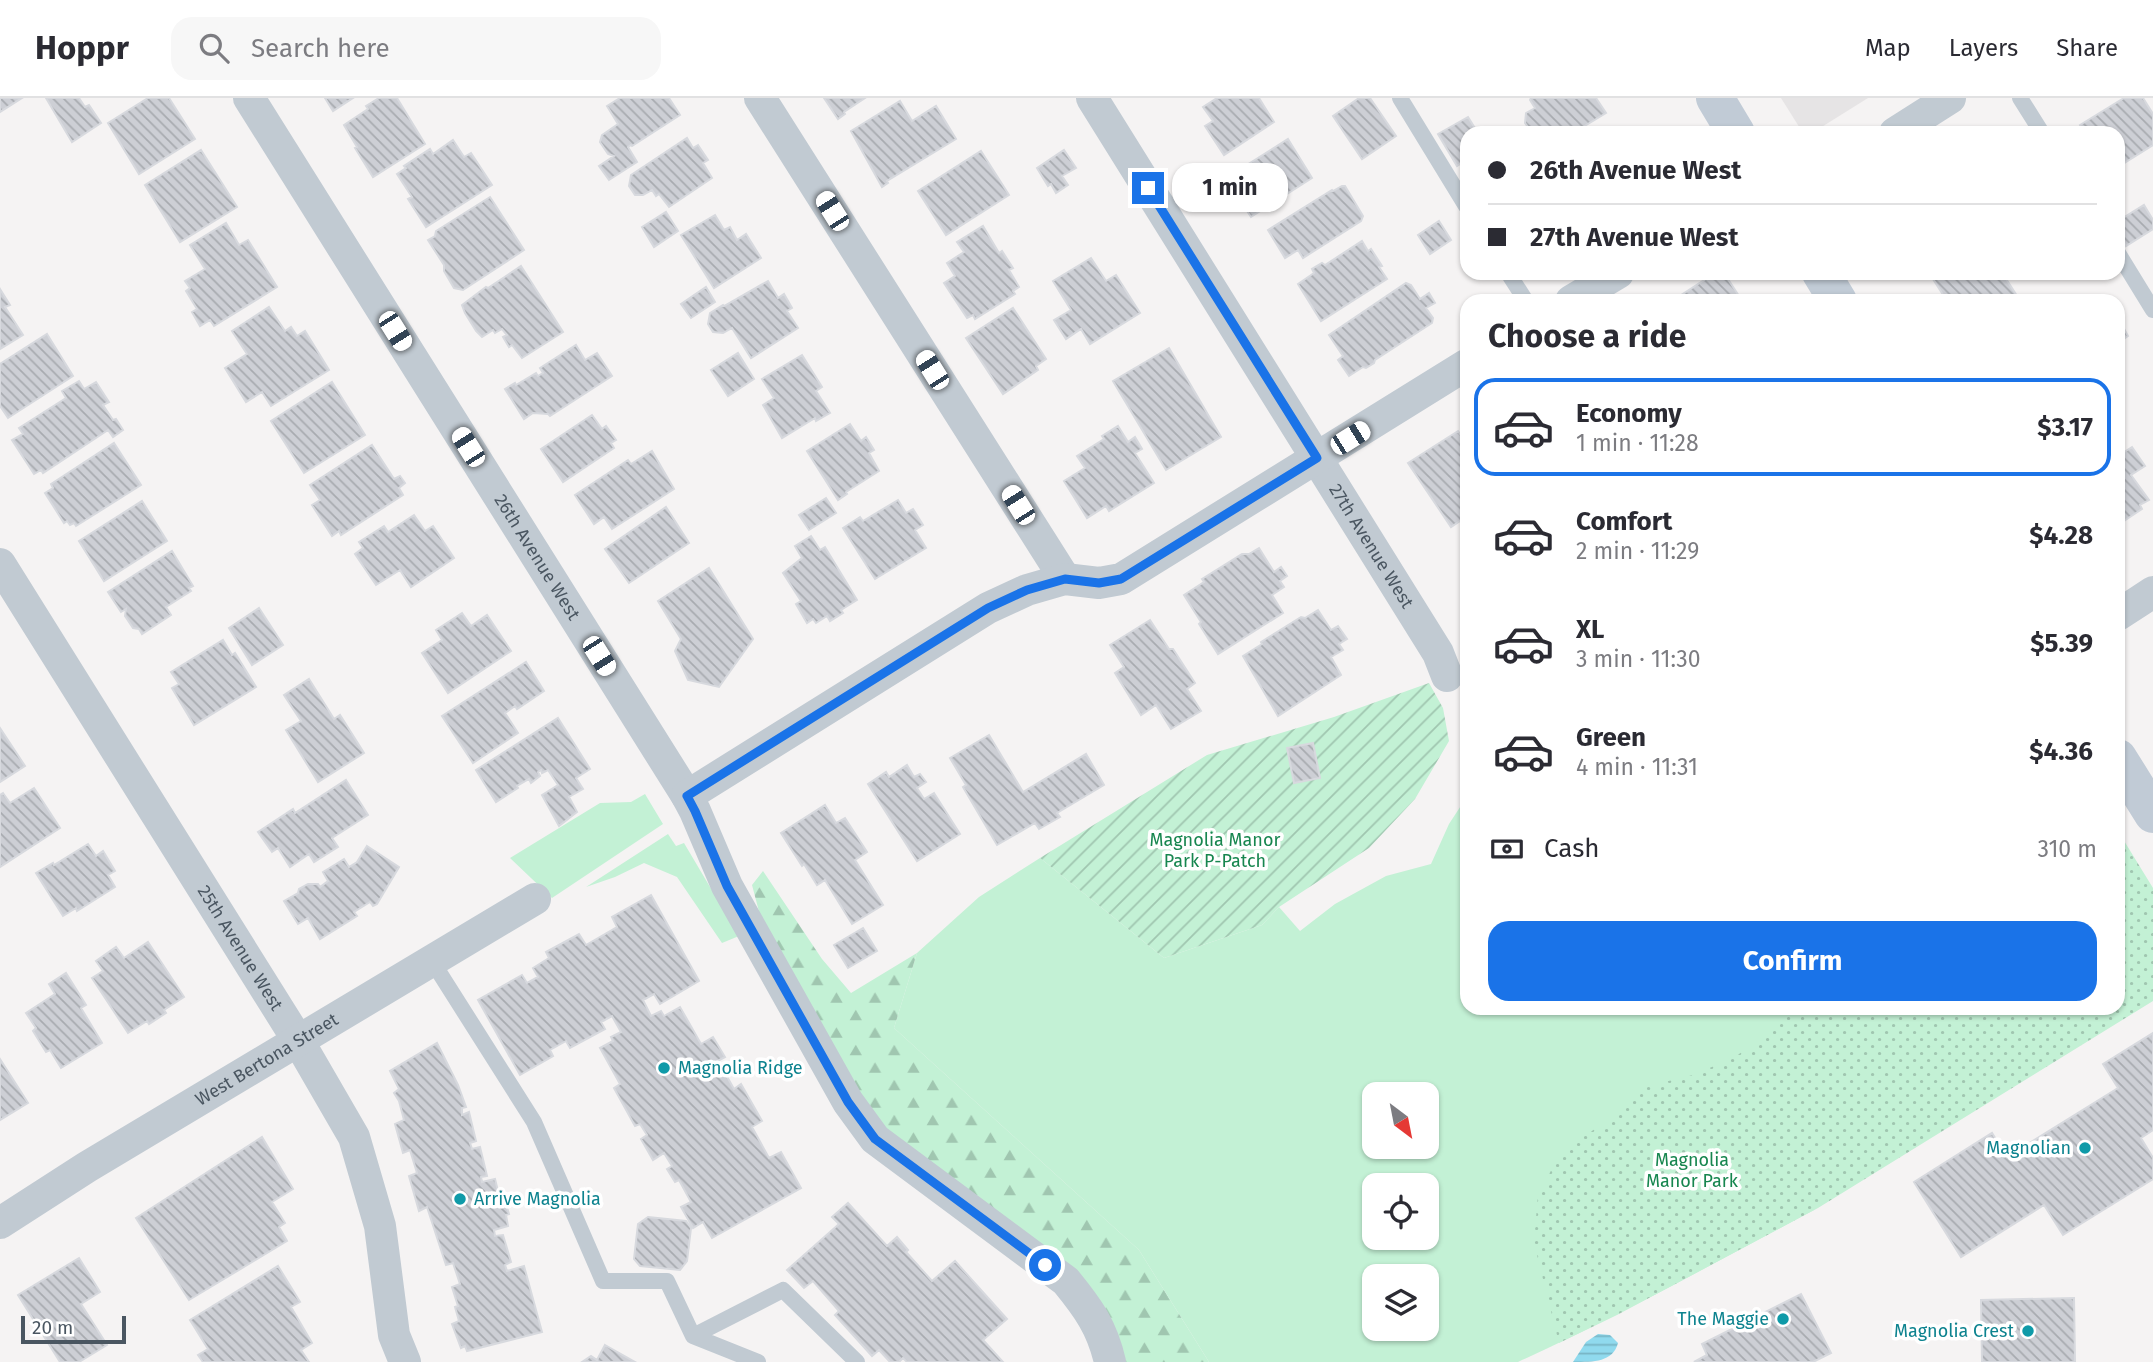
<!DOCTYPE html>
<meta charset="utf-8">
<style>
:root{--surface:#fff;--page:#f7f7f7;--text:#2b2b33;--muted:#7c7c81;--line:#e1e1e2;--accent:#1a73e8}
body{margin:0;font-family:"Fira Sans",sans-serif;background:var(--page);color:var(--text);height:100vh;display:flex;flex-direction:column;font-size:26px;white-space:nowrap}
*{box-sizing:border-box;margin:0}
p{font-size:23px;color:var(--muted)}
.icon{flex:none;width:38px;height:38px;fill:none;stroke:currentColor;stroke-width:2;stroke-linecap:round;stroke-linejoin:round}
.map{position:relative;flex:1;overflow:hidden}
.panel{position:absolute;left:1460px;top:196px;width:665px;height:721px;display:flex;flex-direction:column;background:var(--surface);border-radius:21px;box-shadow:0 2px 5px #0004}
.panel>*{flex:none}
.guide{position:absolute;left:1460px;top:28px;width:665px;height:154px;border-radius:21px;box-shadow:0 2px 5px #0004;display:grid;align-content:center;height:154px;padding:0 28px;background:var(--surface)}
.needle{width:46px;rotate:148deg}
.tools{position:absolute;left:1362px;top:984px;display:grid;gap:14px}
.tools a{display:grid;place-items:center;width:77px;height:77px;border-radius:14px;background:var(--surface);box-shadow:0 2px 5px #0004;font-size:35px}
.scale{position:absolute;left:21px;bottom:18px;width:105px;box-sizing:border-box;padding-left:7px;border:4px solid #4a5661;border-top:0;font-size:19px;line-height:24px;white-space:nowrap;color:#4a5661;-webkit-text-stroke:5px #fff;paint-order:stroke}
.end{position:absolute;width:32px;height:32px;margin:-16px;border:9px solid #1a73e8;background:#fff;box-shadow:0 0 0 4px #fff}
.from{border-radius:50%}
.bubble{position:absolute;height:49px;border-radius:21px;background:var(--surface);box-shadow:0 2px 5px #0004;font-size:23px;font-weight:700;line-height:49px;text-align:center}
.car{position:absolute;width:21px;height:42px;margin:-21px -10px;border-radius:9px;box-shadow:0 0 5px 2px #0007;background:linear-gradient(#fff 24%,#345 0 40%,#fff 0 76%,#345 0 86%,#fff 0)}
.guide b{display:flex;align-items:center;gap:24px;height:66px;font-size:26px}
.guide b+b{border-top:2px solid var(--line)}
.guide i{width:18px;height:18px;background:var(--text)}
ul{padding:0;list-style:none}
li{display:flex;align-items:center;gap:21px;height:98px;margin:0 14px 10px;padding:0 14px;border:4px solid transparent;border-radius:21px}
li div{flex:1}
li b{display:block;font-size:26px}
li em{font-style:normal;font-weight:700}
li.active{border-color:var(--accent)}
li>.icon{width:63px;height:63px;stroke-width:1.5}
h2{padding:0 28px;font-size:32px;line-height:84px}
.pay{display:flex;align-items:center;gap:18px;height:77px;padding:0 28px;font-size:26px}
.pay p{margin-inline-start:auto}
.primary-button{display:flex;gap:14px;margin-top:auto;padding:14px 28px}
.primary-button a{flex:1;height:80px;border-radius:21px;background:var(--accent);color:#fff;font-size:28px;font-weight:700;line-height:80px;text-align:center}
header{display:flex;align-items:center;gap:42px;box-sizing:border-box;height:98px;padding:0 35px;background:var(--surface);border-bottom:2px solid var(--line)}
header strong{font-size:33px}
nav{display:flex;gap:38px;margin-inline-start:auto;font-size:24px}
.search{width:490px;height:63px;background:var(--page);display:flex;align-items:center;gap:18px;box-sizing:border-box;padding:0 24px;border-radius:21px;color:var(--muted);font-size:26px}
.map>svg:first-child{display:block}
.education{fill:#e6e4e5}
.grass{fill:#c3f1d5;fill-rule:evenodd}
.forest{fill:url(#forest-firs)}
.park{fill:url(#park-dots)}
.garden{fill:url(#garden-furrows)}
.water{fill:url(#water-rules)}
.building{fill:url(#building-back-hatch);stroke:#d7d9de;stroke-width:2}
.lines{fill:none;stroke-linecap:round;stroke-linejoin:round}
.lane{stroke:#c1cad2;stroke-width:16}
.street{stroke:#c1cad2;stroke-width:32}
.secondary{stroke:#c1cbd6;stroke-width:38}
.route{stroke:#1a73e8;stroke-width:9}
.culture-dot{fill:#0f9aa8;stroke:#fff;stroke-width:2.5}
.labels{text-anchor:middle;dominant-baseline:central;stroke-width:7;stroke-linejoin:round;paint-order:stroke}
.street-label{font-size:18px;fill:#4a5661;stroke:#fff}
.park-label{font-size:18px;fill:#17864f;stroke:#fff}
.culture-label{font-size:18px;fill:#0d838f;stroke:#fff;text-anchor:end}
</style>
<header>
<strong>Hoppr</strong>
<div class="search"><svg class="icon" aria-label="search" viewBox="0 0 24 24"><circle cx="10" cy="10" r="6"/><path d="M15 15l6 6"/></svg>Search here</div>
<nav><a>Map</a><a>Layers</a><a>Share</a></nav>
</header>
<div class="map">
<svg width="2153" height="1264" viewBox="0 0 2153 1264">
<defs>
<pattern id="forest-firs" width="22" height="20" patternUnits="userSpaceOnUse" patternTransform="scale(1.75)"><rect width="22" height="20" fill="#c3f1d5"/><path d="M5 1l3.5 6h-7zM16 11l3.5 6h-7z" fill="#a0c6b0"/></pattern>
<pattern id="park-dots" width="8" height="8" patternUnits="userSpaceOnUse" patternTransform="scale(1.75)"><rect width="8" height="8" fill="#c3f1d5"/><path d="M2 2h.1M6 6h.1" fill="none" stroke="#a0c6b0" stroke-width="1.8" stroke-linecap="round"/></pattern>
<pattern id="garden-furrows" width="10" height="10" patternUnits="userSpaceOnUse" patternTransform="scale(1.75)"><rect width="10" height="10" fill="#c3f1d5"/><path d="M-1 1l2-2M0 10L10 0M9 11l2-2" fill="none" stroke="#a0c6b0"/></pattern>
<pattern id="water-rules" width="6" height="5" patternUnits="userSpaceOnUse" patternTransform="scale(1.75)"><rect width="6" height="5" fill="#90daee"/><path d="M0 2.5h6" fill="none" stroke="#78b4c4"/></pattern>
<pattern id="building-back-hatch" width="6" height="6" patternUnits="userSpaceOnUse" patternTransform="scale(1.75)"><rect width="6" height="6" fill="#cdcfd5"/><path d="M-1 5l2 2M0 0l6 6M5-1l2 2" fill="none" stroke="#a8abb0"/></pattern>
</defs>
<rect width="100%" height="100%" fill="#f5f3f3"/>
<!-- education -->
<path class="education" d="M1781,0H1868L1812,35H1803Z"/>
<!-- grass -->
<path class="grass" d="M645,696L663,726L552,800L510,760L600,705L631,704Z
M1466,700V910H1831L1814,1112C1716,1164 1619,1218 1518,1264H1209L1139,1152L894,930L917,855L979,799L1040,760L1164,860L1262,827L1279,809L1300,833L1335,806L1386,778L1431,766L1449,726ZM1374,996H1426V1048H1374ZM1374,1087H1426V1139H1374ZM1374,1178H1426V1230H1374Z
M668,736L676,748L684,745L739,838L722,845L677,779L644,765L615,779L586,789Z"/>
<!-- forest -->
<path class="forest" d="M763,773L822,861L851,895L917,855L894,930L1139,1152L1209,1264H1100L1058,1190L859,1021L772,863L752,787Z"/>
<!-- park -->
<path class="park" d="M2118,733L2153,790V903L1818,1110L1617,1217L1559,1245L1534,1145L1538,1096L1563,1051L1619,1016L1644,989L1693,977L1733,960L1772,934L1791,910H2118Z"/>
<!-- garden -->
<path class="garden" d="M1429,585L1443,610L1449,643L1415,701L1369,750L1279,809L1262,827L1164,860L1040,760L1207,657L1334,619Z"/>
<!-- water -->
<path class="water" d="M1598,1236L1610,1237L1618,1245C1613,1264 1594,1264 1573,1264L1586,1244Z"/>
<!-- building -->
<path class="building" d="M0,0H22L0,14Z
M46,0H79L85,9L89,7L101,25L72,44Z
M148,0H169L195,41L139,76L108,25Z
M325,0H353L333,13Z
M379,0H397L425,46L373,79L355,50L357,49L344,27L368,11L366,8Z
M620,0H669L680,17L632,48L631,47L628,49L637,64L609,82L599,68L614,58L608,56L600,44L602,37L618,26L607,8Z
M824,0H865L844,14L845,16L838,21Z
M1217,0H1259L1274,24L1224,57L1205,28L1213,23L1203,9Z
M1359,0H1370L1396,38L1362,61L1333,18Z
M1531,0H1596L1606,15L1573,35H1532L1525,25L1526,15L1535,10L1530,2Z
M2124,0H2143L2153,16V47L2118,69V35H2085L2080,27Z
M900,3L912,23L936,8L956,41L887,83L888,85L882,89L851,33Z
M1468,19L1478,35H1466V62L1457,68L1438,36Z
M687,40L693,50L698,47L708,62L703,65L712,80L669,109L659,96L656,98L652,92L643,97H635L629,88L631,77Z
M1288,41L1312,80L1251,119L1243,107L1241,109L1232,96L1251,84L1242,70Z
M453,42L464,59L471,55L492,87L426,129L408,101L412,99L397,76L406,70L404,68L430,51L433,56Z
M201,52L237,109L180,144L145,87Z
M1064,52L1076,70L1062,78L1068,87L1056,95L1051,86L1048,88L1037,70Z
M981,53L1009,97L946,137L918,93Z
M1342,88H1345L1363,118L1361,123L1303,160L1298,152L1285,160L1268,132L1332,92L1333,93Z
M490,99L524,152L463,192L454,190L444,173V167L428,142L435,138L436,133Z
M2144,107L2153,122V131L2126,148L2118,134V123Z
M666,114L678,133L654,149L642,129Z
M715,117L724,132L730,129L737,142L746,136L761,160L714,190L681,137Z
M1439,123L1451,142L1430,156L1418,137Z
M226,125L239,147L248,142L277,189L214,228L210,222L200,228L192,214L197,211L186,193L190,190L185,183L205,171L190,147Z
M983,128L999,155L1002,153L1013,170L1009,172L1019,189L1013,193L1015,196L975,221L973,217L967,220L944,185L955,178L947,165L964,154L957,144Z
M1362,143L1368,153L1371,151L1382,168L1379,169L1387,181L1321,223L1298,186L1314,175L1312,171L1322,165L1325,167Z
M1091,160L1106,183L1116,177L1140,215L1090,246L1081,231L1066,241L1054,222L1071,212L1053,183Z
M521,168L563,234L522,260L512,247L509,249L503,239L507,237L502,231L495,235L493,232L482,239L476,233L465,215L462,207L486,189L488,190Z
M1715,175H1724L1739,198L1733,203H1672Z
M1942,175H2004L2003,176L2017,198L2008,203H1947L1933,181Z
M768,183L778,200L784,196L792,210L787,213L798,230L751,260L732,230L723,235L713,234L708,226L710,215L723,207L724,208Z
M1406,185L1411,187L1420,201L1429,195L1435,205L1426,210L1433,220L1432,225L1375,262L1374,265L1366,270L1363,269L1349,278L1338,262L1343,258L1329,237Z
M706,189L715,204L691,220L681,206Z
M0,191L10,207L5,209L23,237L0,251Z
M269,209L285,233L291,229L297,238L305,233L329,272L271,308L262,294L246,304L225,270L247,256L232,233Z
M1013,210L1046,261L1036,268L1038,272L1003,296L966,240Z
M2118,220L2128,238L2118,245Z
M47,236L73,278L8,320L0,308V266Z
M576,247L585,262L597,255L612,278L550,318L548,316L533,315L524,321L505,291L515,285L516,287L536,275L538,278L543,275L540,270Z
M1169,250L1221,339L1166,372L1113,283Z
M738,255L754,281L728,298L711,272Z
M802,257L822,289L816,293L830,315L816,323L815,320L782,340L763,307L774,300L762,281Z
M79,283L84,291L96,284L109,304L103,307L113,322L116,321L123,332L113,339L108,332L43,375L41,372L34,376L12,342L23,336L19,330L66,300L62,293Z
M332,284L365,337L304,375L271,323Z
M592,317L602,331L606,328L616,342L611,345L614,350L563,384L541,351Z
M850,326L861,343L866,339L874,352L869,355L879,373L846,394L847,396L838,402L807,353Z
M1118,328L1128,344L1135,339L1142,351L1135,355L1154,385L1109,413L1106,408L1087,420L1064,383L1085,370L1077,358L1104,341L1102,338Z
M1458,333L1466,345V419L1451,429L1408,365Z
M114,345L141,387L76,428L74,425L70,427L67,423L64,425L45,395L53,390L51,386Z
M372,347L394,381L400,378L405,385L399,390L403,397L341,437L339,433L332,438L312,407L320,402L310,387Z
M2132,349L2145,368L2131,377L2149,402L2140,407L2142,411L2118,427V358Z
M652,353L674,391L612,431L604,419L594,426L575,397L628,362L631,366Z
M826,400L836,415L809,432L799,417Z
M898,402L906,415L913,411L923,427L915,432L926,450L875,481L843,430L860,419L863,423Z
M142,403L167,443L104,483L79,443Z
M666,409L689,445L629,485L605,451Z
M414,417L425,433L433,428L454,460L411,489L400,472L376,487L355,456L363,450L359,444L384,428L388,434Z
M811,438L820,452L825,449L857,502L841,512L843,515L830,523L827,518L816,525L813,521L807,525L796,506L801,503L783,475L802,460L795,448Z
M1259,450L1274,474L1281,469L1287,478L1280,483L1284,489L1272,497L1283,515L1218,556L1199,526L1201,524L1184,497L1204,484L1202,481L1242,456H1249Z
M172,453L193,488L189,490L191,493L166,509L171,517L142,536L139,531L133,530L125,518L126,511L121,514L108,494Z
M709,470L753,541L719,589L688,582L675,553L681,541L658,503Z
M259,510L283,547L252,567L229,530Z
M1318,512L1331,532L1338,528L1347,541L1339,546L1343,552L1331,559L1341,577L1278,618L1243,558L1262,546L1261,544L1301,519L1305,520Z
M462,515L471,528L487,517L511,553L448,595L422,555L442,542L436,532Z
M1150,522L1169,551H1173L1195,585L1187,591L1201,613L1171,631L1156,607L1141,617L1115,575L1124,569L1110,547Z
M223,542L232,557L235,555L256,589L194,627L172,590L179,586L171,574Z
M526,564L544,593L517,611L515,608L505,615L518,635L473,665L442,618Z
M309,581L334,621L340,617L364,655L318,684L286,632L301,623L284,597Z
M558,620L590,671L576,680L583,691L569,699L577,714L559,728L542,697L558,687L548,672L542,675L541,672L538,674L540,678L531,685L529,681L517,688L518,690L496,704L476,672Z
M0,630L25,668L0,684Z
M989,637L1023,694L1086,656L1104,687L1057,715L1060,719L1039,731L1035,725L997,747L963,689L966,687L950,660Z
M1313,645L1320,680L1294,685L1287,650Z
M907,667L914,679L920,676L926,684L917,690L924,701L934,695L960,736L917,763L868,686L886,674L889,679Z
M346,682L368,717L332,740L338,749L314,764L309,756L290,769L278,750L272,754L258,734L293,711L295,715Z
M34,690L60,730L0,769V697L3,695L10,705Z
M825,707L836,725L845,720L867,754L855,762L883,807L852,826L825,782L817,787L804,766L802,768L781,735Z
M88,746L96,758L103,753L115,773L108,777L115,789L77,813L76,810L63,818L36,775L53,765L54,767Z
M367,748L399,769L377,806L373,808L370,804L354,814L357,818L320,841L308,820L298,826L284,803L298,795L299,791L308,786H318L320,789L328,783L323,774L344,761L349,769L357,764Z
M651,797L699,883L660,906L654,896L643,902L651,918L661,913L664,918L680,909L701,946L713,939L725,959L714,965L721,978L725,975L734,991L741,986L762,1023L752,1029L769,1060L781,1054L801,1090L712,1140L703,1124L693,1130L681,1109L691,1104L679,1082L675,1084L667,1071L672,1068L664,1055L653,1062L641,1041L647,1037L640,1026L635,1028L614,990L620,986L600,950L613,943L611,939L621,934L612,918L601,924L605,931L570,950L566,943L550,952L553,958L520,977L478,902L522,877L527,885L538,879L533,870L549,860L546,854L579,836L586,847L617,829L612,819Z
M863,830L877,853L848,870L834,847Z
M148,844L184,899L164,912L166,915L149,926L147,923L128,935L92,880L103,873L96,863L116,849L124,860Z
M66,875L86,907L81,910L102,945L61,970L50,952L46,954L33,933L36,930L26,915L55,896L49,886Z
M2153,935V1032L2141,1040L2153,1060V1081L2063,1137L2044,1107L1961,1159L1914,1084L1992,1035L2007,1059L2118,990L2103,966Z
M437,945L458,987L466,1009L462,1010V1017L469,1014L476,1043L470,1045L472,1051L480,1049L487,1078L481,1079L482,1084L495,1081L498,1093H502L509,1116L506,1117L508,1128L494,1132L495,1138L503,1137L511,1164L505,1167L507,1173L524,1168L542,1234L467,1253L465,1248L461,1250L452,1226L459,1223L455,1209L458,1208L452,1189L460,1186L453,1165L446,1167L427,1109L419,1113L409,1078L417,1075L410,1052L403,1055L395,1026L404,1022L399,1003L394,995L399,991L390,973Z
M0,961L28,1005L0,1022Z
M262,1039L293,1091L272,1104L285,1125L279,1129L287,1143L189,1202L136,1120Z
M848,1105L887,1148L897,1139L908,1152L906,1154L932,1183L955,1163L1007,1221L983,1242L1003,1264H907L903,1260L899,1264H890L879,1252L872,1258L835,1217L839,1213L813,1183L804,1190L787,1172L839,1126L832,1119Z
M648,1119L686,1123L691,1130L687,1163L680,1172L640,1168L634,1161L638,1126Z
M79,1160L100,1194L81,1206L107,1247L79,1264H60L18,1197Z
M278,1168L300,1204L291,1209L312,1245L301,1252L309,1264H203L198,1257L208,1251L190,1222Z
M1801,1196L1831,1255L1813,1264H1694L1707,1257L1702,1246Z
M2074,1200L2075,1264H1982L1981,1202Z
M605,1247L635,1264H582L591,1258L597,1262Z"/>
<g class="lines">
<!-- lane -->
<path class="lane" d="M1400,0L1466,108
M2020,0L2042,35
M2118,155L2153,212
M1508,175L1526,203
M432,863L534,1024L603,1183H667L693,1238L758,1264
M693,1238L783,1192L857,1264"/>
<!-- street -->
<g class="street">
<path id="s1" d="M249,0L687,698L695,713L727,788L848,1004L875,1041L1066,1183C1088,1210 1102,1229 1110,1264"/>
<path d="M760,0L1065,481"/>
<path id="s2" d="M1092,0L1438,555L1447,578"/>
<path d="M1895,35L1950,0"/>
<path d="M1571,203L1618,175"/>
<path id="s3" d="M0,466L299,944L354,1039L380,1128L394,1237L405,1264"/>
<path d="M2118,517L2153,494"/>
<path d="M687,698L988,510L1027,492L1065,481L1099,485L1121,481L1466,267"/>
<path id="s4" d="M0,1125L87,1069L535,801"/>
</g>
<!-- secondary -->
<path class="secondary" d="M1715,0L1736,35
M1821,175L1838,203
M2118,660L2153,716"/>
</g>
<g class="lines">
<!-- route -->
<path class="route" d="M1045,1167L875,1041L848,1004L727,788L695,713L687,698L988,510L1027,492L1065,481L1099,485L1121,481L1317,360L1148,90"/>
</g>
<!-- markers -->
<g class="culture-dot">
<circle cx="664" cy="970" r="7"/>
<circle cx="2085" cy="1050" r="7"/>
<circle cx="460" cy="1101" r="7"/>
<circle cx="1783" cy="1221" r="7"/>
<circle cx="2028" cy="1233" r="7"/>
</g>
<g class="labels">
<!-- street labels -->
<g class="street-label">
<text stroke="none"><textPath href="#s2" startOffset="528">27th Avenue West</textPath></text>
<text stroke="none"><textPath href="#s1" startOffset="542">26th Avenue West</textPath></text>
<text stroke="none"><textPath href="#s3" startOffset="453">25th Avenue West</textPath></text>
<text stroke="none"><textPath href="#s4" startOffset="313">West Bertona Street</textPath></text>
</g>
<!-- park labels -->
<g class="park-label">
<text x="1215" y="742">Magnolia Manor<tspan x="1215" dy="21">Park P-Patch</tspan></text>
<text x="1692" y="1062">Magnolia<tspan x="1692" dy="21">Manor Park</tspan></text>
</g>
<!-- culture labels -->
<g class="culture-label">
<text x="678" y="970" text-anchor="start">Magnolia Ridge</text>
<text x="2071" y="1050">Magnolian</text>
<text x="474" y="1101" text-anchor="start">Arrive Magnolia</text>
<text x="1769" y="1221">The Maggie</text>
<text x="2014" y="1233">Magnolia Crest</text>
</g>
</g>
</svg>
<div class="tools">
<a><svg class="needle" viewBox="-14 -14 28 28"><path d="M0-13l5 13h-10z" fill="#e53935"/><path d="M0 13l5-13h-10z" fill="#7c7c81"/></svg></a>
<a><svg class="icon" aria-label="locate" viewBox="0 0 24 24"><circle cx="12" cy="12" r="6"/><path d="M12 2v4M12 18v4M2 12h4M18 12h4"/></svg></a>
<a><svg class="icon" aria-label="layers" viewBox="0 0 24 24"><path d="M12 4l9 5-9 5-9-5zM3 14l9 5 9-5"/></svg></a>
</div>
<div class="scale">20 m</div>
<i class="end from" style="left:1045px;top:1167px"></i>
<i class="end" style="left:1148px;top:90px"></i>
<div class="bubble" style="left:1172px;top:65px;width:116px">1 min</div>
<i class="car" style="left:832px;top:113px;rotate:328deg"></i>
<i class="car" style="left:395px;top:233px;rotate:148deg"></i>
<i class="car" style="left:932px;top:272px;rotate:328deg"></i>
<i class="car" style="left:1350px;top:340px;rotate:58deg"></i>
<i class="car" style="left:468px;top:349px;rotate:328deg"></i>
<i class="car" style="left:1018px;top:407px;rotate:328deg"></i>
<i class="car" style="left:599px;top:558px;rotate:148deg"></i>
<div class="guide">
<b><i class="from"></i>26th Avenue West</b>
<b><i></i>27th Avenue West</b>
</div>
<section class="panel">
<h2>Choose a ride</h2>
<ul>
<li class="active"><svg class="icon" aria-label="car" viewBox="0 0 24 24"><path d="M5 17H2v-5l4-1 3-4h7l3 4 3 1v5h-3M9 17h6M6 11h13"/><circle cx="7" cy="17" r="2"/><circle cx="17" cy="17" r="2"/></svg><div><b>Economy</b><p>1 min · 11:28</p></div><em>$3.17</em></li>
<li><svg class="icon" aria-label="car" viewBox="0 0 24 24"><path d="M5 17H2v-5l4-1 3-4h7l3 4 3 1v5h-3M9 17h6M6 11h13"/><circle cx="7" cy="17" r="2"/><circle cx="17" cy="17" r="2"/></svg><div><b>Comfort</b><p>2 min · 11:29</p></div><em>$4.28</em></li>
<li><svg class="icon" aria-label="car" viewBox="0 0 24 24"><path d="M5 17H2v-5l4-1 3-4h7l3 4 3 1v5h-3M9 17h6M6 11h13"/><circle cx="7" cy="17" r="2"/><circle cx="17" cy="17" r="2"/></svg><div><b>XL</b><p>3 min · 11:30</p></div><em>$5.39</em></li>
<li><svg class="icon" aria-label="car" viewBox="0 0 24 24"><path d="M5 17H2v-5l4-1 3-4h7l3 4 3 1v5h-3M9 17h6M6 11h13"/><circle cx="7" cy="17" r="2"/><circle cx="17" cy="17" r="2"/></svg><div><b>Green</b><p>4 min · 11:31</p></div><em>$4.36</em></li>
</ul>
<div class="pay"><svg class="icon" aria-label="cash" viewBox="0 0 24 24"><path d="M3 7h18v10H3z"/><circle cx="12" cy="12" r="2"/></svg>Cash<p>310 m</p></div>
<div class="primary-button"><a>Confirm</a></div>
</section>
</div>
